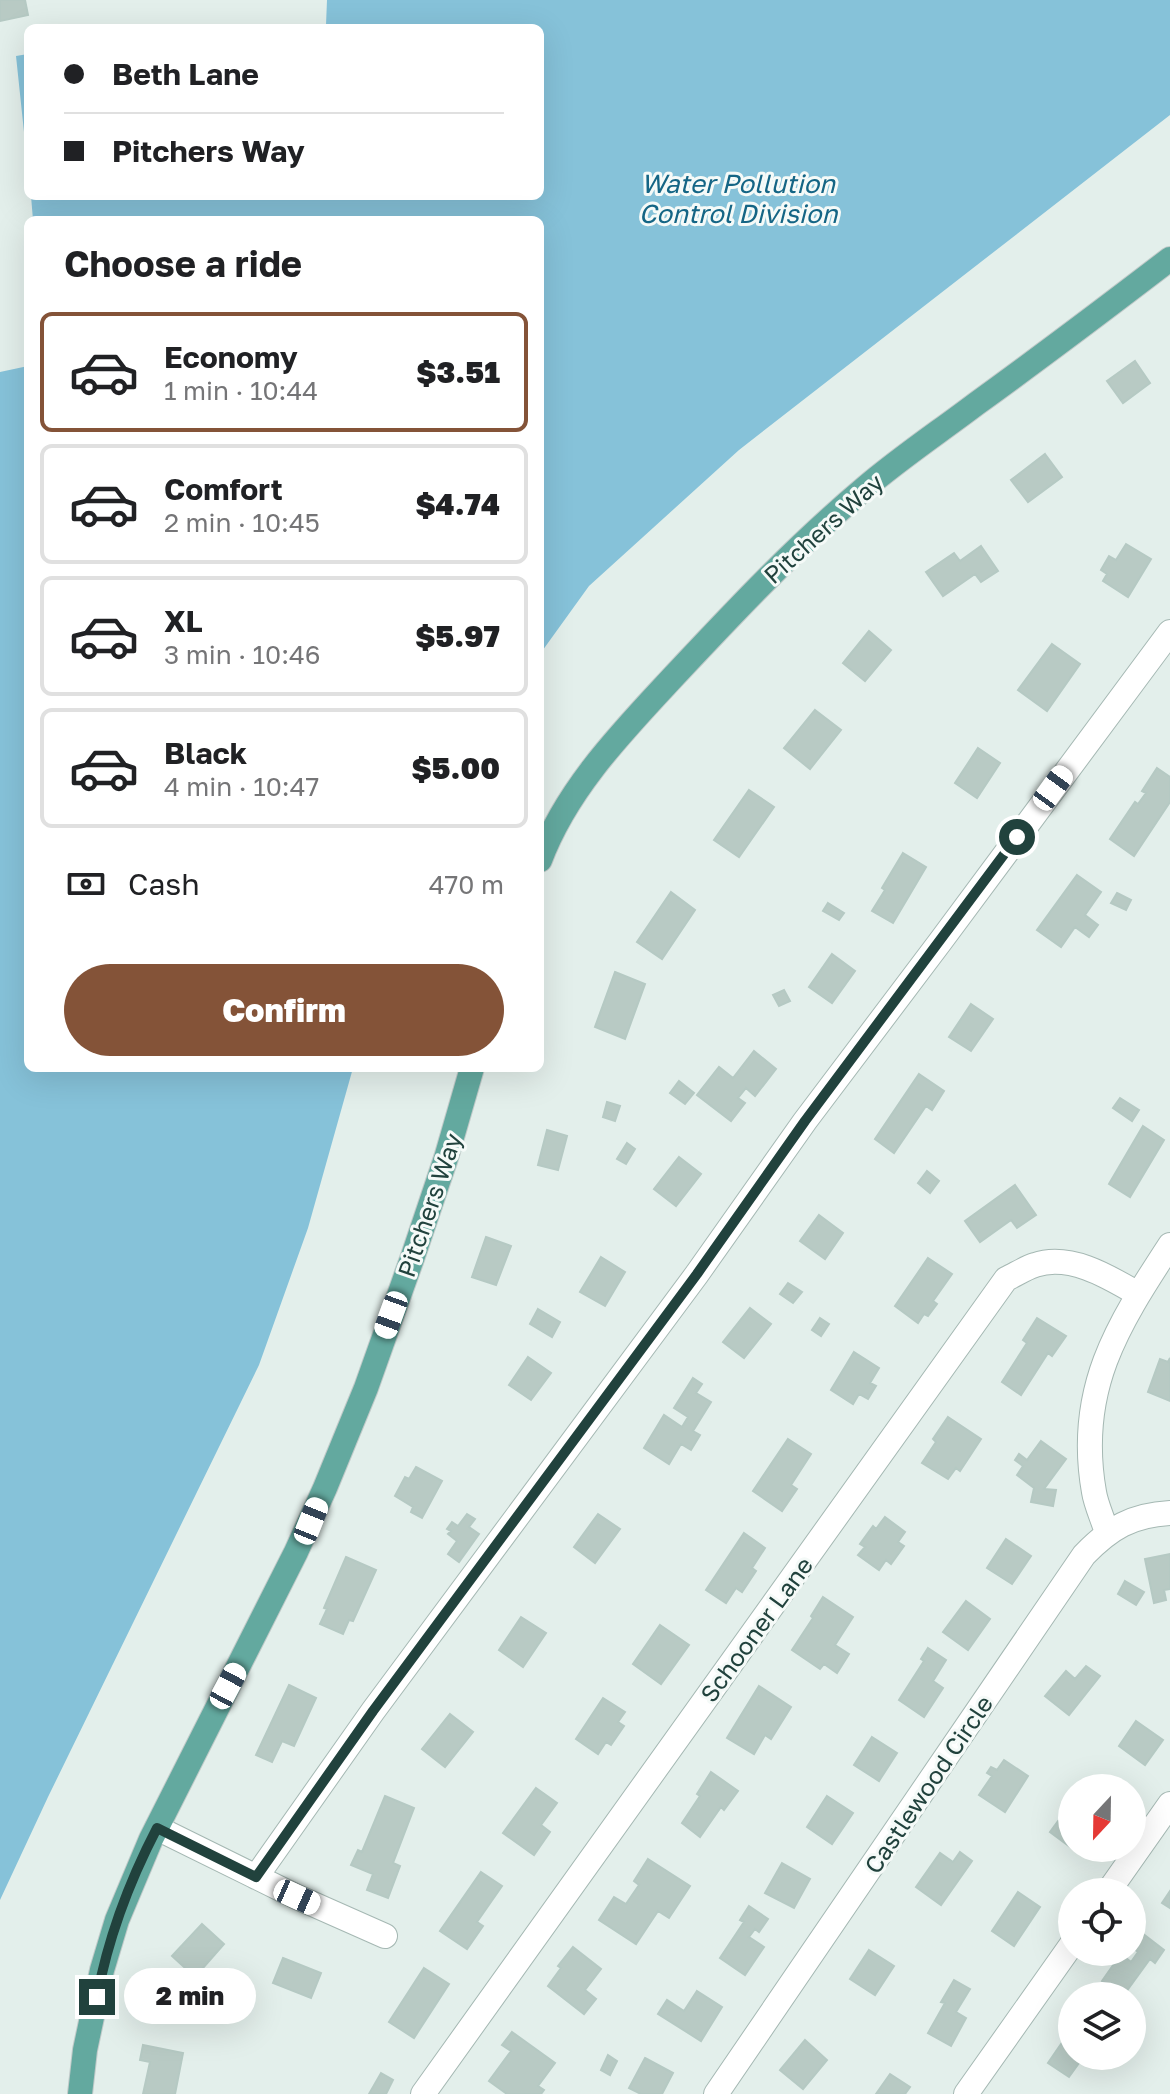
<!DOCTYPE html>
<meta charset="utf-8">
<style>
:root{--surface:#fff;--page:#f6f6f6;--text:#202124;--muted:#757577;--line:#e0e0e0;--accent:#845338}
body{margin:0;font-family:"Golos Text",sans-serif;background:var(--page);color:var(--text);height:100vh;display:flex;flex-direction:column;font-size:30px;white-space:nowrap}
*{box-sizing:border-box;margin:0}
p{font-size:26px;color:var(--muted)}
.icon{flex:none;width:44px;height:44px;fill:none;stroke:currentColor;stroke-width:2;stroke-linecap:round;stroke-linejoin:round}
.map{position:relative;flex:1;overflow:hidden}
.sheet{position:absolute;left:24px;top:216px;width:520px;height:856px;display:flex;flex-direction:column;background:var(--surface);border-radius:12px;box-shadow:0 8px 32px #0002}
.sheet>*{flex:none}
.top-card{position:absolute;left:24px;top:24px;width:520px;height:176px;border-radius:12px;box-shadow:0 8px 32px #0002;display:grid;align-content:center;height:176px;padding:0 40px;background:var(--surface)}
.needle{width:52px;rotate:202deg}
.tools{position:absolute;left:1058px;top:1774px;display:grid;gap:16px}
.tools a{display:grid;place-items:center;width:88px;height:88px;border-radius:50%;background:var(--surface);box-shadow:0 8px 32px #0002;font-size:40px}
.end{position:absolute;width:36px;height:36px;margin:-18px;border:10px solid #21423d;background:#fff;box-shadow:0 0 0 4px #fff}
.from{border-radius:50%}
.bubble{position:absolute;height:56px;border-radius:28px;background:var(--surface);box-shadow:0 8px 32px #0002;font-size:26px;font-weight:800;line-height:56px;text-align:center}
.car{position:absolute;width:24px;height:48px;margin:-24px -12px;border-radius:10px;box-shadow:0 0 6px 2px #0007;background:linear-gradient(#fff 24%,#345 0 40%,#fff 0 76%,#345 0 86%,#fff 0)}
.top-card b{display:flex;align-items:center;gap:28px;height:76px;font-size:30px}
.top-card b+b{border-top:2px solid var(--line)}
.top-card i{width:20px;height:20px;background:var(--text)}
ul{padding:0;list-style:none}
li{display:flex;align-items:center;gap:24px;height:120px;margin:0 16px 12px;padding:0 24px;border:4px solid var(--line);border-radius:12px}
li div{flex:1}
li b{display:block;font-size:30px}
li em{font-style:normal;font-weight:800}
li.current{border-color:var(--accent)}
li>.icon{width:72px;height:72px;stroke-width:1.5}
h2{padding:0 40px;font-size:36px;line-height:96px}
.pay{display:flex;align-items:center;gap:20px;height:88px;padding:0 40px;font-size:30px}
.pay p{margin-inline-start:auto}
.action{display:flex;gap:16px;margin-top:auto;padding:16px 40px}
.action a{flex:1;height:92px;border-radius:48px;background:var(--accent);color:#fff;font-size:32px;font-weight:800;line-height:92px;text-align:center}
.map>svg:first-child{display:block}
.water{fill:#86c2d9}
.building{fill:#b8cac4;stroke:#b5c9c3;stroke-width:2}
.lines{fill:none;stroke-linecap:round;stroke-linejoin:round}
.minor-casing{stroke:#a5b8b3;stroke-width:26}
.major-casing{stroke:#c1cac9;stroke-width:26}
.minor{stroke:#fff;stroke-width:24}
.major{stroke:#63a99f;stroke-width:24}
.route{stroke:#21423d;stroke-width:10}
.labels{text-anchor:middle;dominant-baseline:central;stroke-width:6;stroke-linejoin:round;paint-order:stroke}
.street-label{font-size:24px;fill:#21423d;stroke:#f5faf8}
.water-label{font-size:26px;font-style:italic;fill:#146585;stroke:#f5faf8}
</style>
<div class="map">
<svg width="1170" height="2094" viewBox="0 0 1170 2094">
<rect width="100%" height="100%" fill="#e3efeb"/>
<!-- water -->
<path class="water" d="M327,0H1170V115L739,450L589,586L540,654V220H33L31,196H540V28H300L326,25Z
M28,54V170L16,56Z
M28,366V1068H353L308,1228L259,1365L48,1797L0,1900V372Z"/>
<!-- building -->
<path class="building" d="M0,0H25L28,15L0,21Z
M1135,361L1150,383L1123,403L1107,381Z
M1045,454L1062,477L1028,502L1011,480Z
M1126,544L1151,559L1128,597L1103,581L1107,574L1101,570L1109,556L1116,560Z
M981,546L998,571L981,582L975,574L943,596L926,572L954,553L960,561Z
M869,631L891,650L865,681L843,663Z
M1052,644L1080,664L1047,711L1018,690Z
M815,710L841,730L810,769L784,748Z
M978,748L1000,763L977,798L955,783Z
M1157,768L1170,777V802L1134,856L1110,839L1135,802L1138,804L1146,793L1142,791Z
M749,790L774,807L739,857L714,840Z
M903,853L926,867L893,923L872,911L885,890L882,888Z
M1077,875L1101,892L1085,915L1098,925L1089,937L1075,927L1061,947L1037,930Z
M671,892L695,910L662,959L637,942Z
M1117,893L1131,900L1126,910L1111,903Z
M828,903L844,913L839,920L823,911Z
M832,954L855,971L832,1003L809,987Z
M615,972L645,984L625,1039L595,1027Z
M784,990L790,1001L779,1006L773,995Z
M971,1004L993,1019L971,1051L949,1037Z
M754,1051L776,1069L755,1096L746,1088L738,1098L745,1103L731,1121L697,1095L719,1067L733,1078Z
M919,1074L944,1091L932,1110L926,1106L894,1153L875,1139Z
M679,1081L694,1093L685,1104L670,1093Z
M1120,1098L1139,1110L1132,1121L1113,1108Z
M607,1102L620,1106L615,1121L603,1117Z
M1143,1126L1164,1140L1130,1197L1109,1184Z
M547,1130L567,1136L558,1170L538,1165Z
M627,1143L635,1149L626,1164L617,1159Z
M679,1157L701,1174L676,1206L654,1189Z
M927,1171L939,1181L930,1193L918,1183Z
M1015,1185L1036,1215L1017,1228L1011,1220L980,1242L965,1221Z
M819,1215L843,1233L825,1259L800,1241Z
M486,1237L511,1246L496,1285L472,1277Z
M601,1257L625,1272L605,1306L580,1292Z
M928,1258L952,1274L933,1301L937,1304L928,1316L924,1314L918,1323L895,1306Z
M788,1283L802,1292L793,1303L780,1294Z
M750,1308L771,1324L744,1358L723,1342Z
M538,1309L560,1322L552,1337L530,1324Z
M820,1318L829,1324L821,1336L812,1330Z
M1037,1318L1066,1336L1052,1356L1048,1353L1021,1395L1002,1382L1027,1343L1023,1340Z
M854,1352L879,1368L870,1383L876,1386L868,1399L859,1394L853,1404L831,1390Z
M528,1357L551,1373L531,1400L509,1385Z
M1170,1358V1401L1148,1392L1160,1359L1168,1362Z
M693,1378L702,1384L696,1393L711,1402L693,1431L700,1435L691,1450L681,1444L669,1464L644,1448L664,1415L682,1427L688,1417L674,1408Z
M948,1417L981,1439L960,1471L956,1468L948,1479L922,1463L936,1442L933,1439Z
M788,1439L811,1454L791,1485L797,1489L782,1511L753,1491Z
M1041,1441L1066,1459L1044,1489L1056,1490L1053,1506L1031,1502L1034,1488L1017,1475L1023,1466L1015,1460L1019,1454L1027,1460Z
M416,1467L442,1481L422,1518L411,1512L413,1507L395,1496L405,1477L409,1479Z
M467,1514L475,1519L469,1527L479,1534L459,1562L448,1554L457,1541L448,1534L451,1531L447,1529L452,1522L458,1526Z
M598,1514L620,1529L595,1563L574,1547Z
M885,1517L905,1532L898,1542L904,1546L891,1564L886,1560L879,1570L858,1555L865,1547L860,1544L873,1526L876,1529Z
M744,1533L765,1548L752,1568L756,1571L742,1592L736,1588L726,1603L706,1590Z
M1006,1539L1031,1556L1012,1584L987,1568Z
M1170,1554V1589L1164,1590L1166,1600L1154,1603L1145,1559Z
M346,1557L376,1570L353,1621L349,1620L343,1634L320,1624L327,1609L324,1608Z
M1125,1581L1144,1592L1136,1605L1118,1594Z
M823,1597L853,1617L835,1645L849,1654L837,1673L824,1664L820,1669L792,1650L813,1618L811,1616Z
M966,1601L990,1619L968,1650L943,1632Z
M521,1617L546,1633L523,1667L499,1650Z
M660,1625L689,1645L661,1684L633,1664Z
M928,1648L946,1660L933,1681L943,1688L924,1717L899,1700L924,1661L921,1659Z
M1086,1666L1100,1676L1069,1715L1045,1696L1066,1671L1075,1679Z
M289,1685L316,1698L294,1746L282,1741L272,1762L256,1755Z
M759,1686L791,1707L771,1739L765,1735L754,1754L727,1738Z
M603,1698L625,1712L618,1722L624,1726L611,1745L606,1742L598,1754L576,1739Z
M450,1714L473,1732L445,1767L422,1749Z
M1136,1721L1163,1740L1145,1765L1119,1746Z
M872,1737L897,1753L879,1781L854,1765Z
M1004,1760L1028,1776L1005,1812L979,1795L992,1776L987,1773L991,1767L997,1770Z
M711,1772L738,1791L724,1810L721,1807L700,1837L682,1823L700,1796L697,1794Z
M536,1788L557,1803L541,1825L550,1832L534,1855L503,1833Z
M385,1796L414,1808L393,1863L400,1866L388,1898L367,1890L373,1874L351,1865L358,1850L362,1852Z
M827,1796L853,1813L832,1844L807,1827Z
M1072,1815V1848H1086L1081,1855L1050,1832L1058,1821L1064,1825Z
M960,1852L972,1861L941,1905L916,1887L940,1853L953,1862Z
M648,1859L690,1886L669,1918L658,1911L636,1944L599,1920L614,1897L626,1904L639,1885L634,1881Z
M782,1863L810,1879L794,1908L765,1893Z
M481,1872L502,1886L477,1922L483,1926L467,1949L440,1931Z
M1170,1891V1908L1162,1903Z
M1018,1892L1040,1907L1014,1946L992,1931Z
M749,1906L768,1919L759,1932L755,1929L749,1937L764,1947L745,1975L720,1958L744,1922L740,1920Z
M202,1924L224,1944L195,1977L172,1956Z
M1142,1933L1164,1950L1155,1963L1150,1959L1123,1996L1102,1981L1121,1954L1131,1962L1138,1952L1132,1947Z
M573,1947L601,1969L585,1990L596,1999L584,2014L548,1986L561,1968L558,1966Z
M869,1950L894,1966L875,1995L850,1979Z
M283,1958L321,1973L311,1998L273,1983Z
M424,1968L449,1984L414,2038L389,2022Z
M954,1980L970,1989L956,2012L966,2018L951,2046L928,2033L945,2003L941,2002Z
M697,1991L722,2007L701,2041L658,2014L667,2000L684,2011Z
M1072,2028V2056H1084L1069,2077L1048,2063Z
M512,2032L555,2063L538,2086L544,2090L541,2094H507L489,2081L511,2051L502,2045Z
M805,2040L827,2060L803,2089L780,2070Z
M143,2045L183,2053L175,2094H143L150,2062L140,2060Z
M608,2055L617,2061L610,2075L601,2070Z
M645,2058L673,2073L662,2094H641L629,2088Z
M381,2073L393,2080L386,2094H369Z
M890,2074L910,2087L905,2094H876Z"/>
<g class="lines">
<!-- minor casing -->
<g class="minor-casing">
<path id="minor" d="M1107,1533C1103,1519 1096,1505 1094,1492C1076,1390 1117,1326 1170,1245
M157,1828L297,1897L385,1936
M256,1877L373,1711L697,1274L805,1121L940,942L1170,632
M1108,1892L1170,1804
M423,2094L1006,1279C1015,1275 1025,1268 1035,1265C1070,1253 1109,1277 1138,1294
M716,2094L1084,1555C1110,1528 1132,1515 1170,1513
M966,2094L1072,1944"/>
</g>
<!-- major casing -->
<g class="major-casing">
<path id="major" d="M540,860C567,788 623,731 675,675C736,610 796,546 865,488C900,458 939,432 976,404C1041,357 1106,308 1170,259
M80,2094L85,2050L102,1970L117,1920L151,1839L296,1552L325,1488L366,1388L413,1256L446,1158L472,1068"/>
</g>
<!-- minor -->
<use href="#minor" class="minor"/>
<!-- major -->
<use href="#major" class="major"/>
</g>
<g class="lines">
<!-- route -->
<path class="route" d="M97,1997C108,1938 129,1882 157,1828L256,1877L373,1711L697,1274L805,1121L1017,837"/>
</g>
<g class="labels">
<!-- street labels -->
<g class="street-label">
<text transform="translate(823 528) rotate(-42)">Pitchers Way</text>
<text transform="translate(429 1205) rotate(-71)">Pitchers Way</text>
<text transform="translate(756 1629) rotate(-54)">Schooner Lane</text>
<text transform="translate(928 1784) rotate(-56)">Castlewood Circle</text>
</g>
<!-- water labels -->
<g class="water-label">
<text x="738" y="183">Water Pollution<tspan x="738" dy="30">Control Division</tspan></text>
</g>
</g>
</svg>
<div class="tools">
<a><svg class="needle" viewBox="-14 -14 28 28"><path d="M0-13l5 13h-10z" fill="#e53935"/><path d="M0 13l5-13h-10z" fill="#757577"/></svg></a>
<a><svg class="icon" aria-label="locate" viewBox="0 0 24 24"><circle cx="12" cy="12" r="6"/><path d="M12 2v4M12 18v4M2 12h4M18 12h4"/></svg></a>
<a><svg class="icon" aria-label="layers" viewBox="0 0 24 24"><path d="M12 4l9 5-9 5-9-5zM3 14l9 5 9-5"/></svg></a>
</div>
<i class="end from" style="left:1017px;top:837px"></i>
<i class="end" style="left:97px;top:1997px"></i>
<div class="bubble" style="left:124px;top:1968px;width:132px">2 min</div>
<i class="car" style="left:1053px;top:788px;rotate:36deg"></i>
<i class="car" style="left:391px;top:1315px;rotate:200deg"></i>
<i class="car" style="left:311px;top:1521px;rotate:22deg"></i>
<i class="car" style="left:228px;top:1686px;rotate:28deg"></i>
<i class="car" style="left:297px;top:1897px;rotate:114deg"></i>
<div class="top-card">
<b><i class="from"></i>Beth Lane</b>
<b><i></i>Pitchers Way</b>
</div>
<section class="sheet">
<h2>Choose a ride</h2>
<ul>
<li class="current"><svg class="icon" aria-label="car" viewBox="0 0 24 24"><path d="M5 17H2v-5l4-1 3-4h7l3 4 3 1v5h-3M9 17h6M6 11h13"/><circle cx="7" cy="17" r="2"/><circle cx="17" cy="17" r="2"/></svg><div><b>Economy</b><p>1 min · 10:44</p></div><em>$3.51</em></li>
<li><svg class="icon" aria-label="car" viewBox="0 0 24 24"><path d="M5 17H2v-5l4-1 3-4h7l3 4 3 1v5h-3M9 17h6M6 11h13"/><circle cx="7" cy="17" r="2"/><circle cx="17" cy="17" r="2"/></svg><div><b>Comfort</b><p>2 min · 10:45</p></div><em>$4.74</em></li>
<li><svg class="icon" aria-label="car" viewBox="0 0 24 24"><path d="M5 17H2v-5l4-1 3-4h7l3 4 3 1v5h-3M9 17h6M6 11h13"/><circle cx="7" cy="17" r="2"/><circle cx="17" cy="17" r="2"/></svg><div><b>XL</b><p>3 min · 10:46</p></div><em>$5.97</em></li>
<li><svg class="icon" aria-label="car" viewBox="0 0 24 24"><path d="M5 17H2v-5l4-1 3-4h7l3 4 3 1v5h-3M9 17h6M6 11h13"/><circle cx="7" cy="17" r="2"/><circle cx="17" cy="17" r="2"/></svg><div><b>Black</b><p>4 min · 10:47</p></div><em>$5.00</em></li>
</ul>
<div class="pay"><svg class="icon" aria-label="cash" viewBox="0 0 24 24"><path d="M3 7h18v10H3z"/><circle cx="12" cy="12" r="2"/></svg>Cash<p>470 m</p></div>
<div class="action"><a>Confirm</a></div>
</section>
</div>
